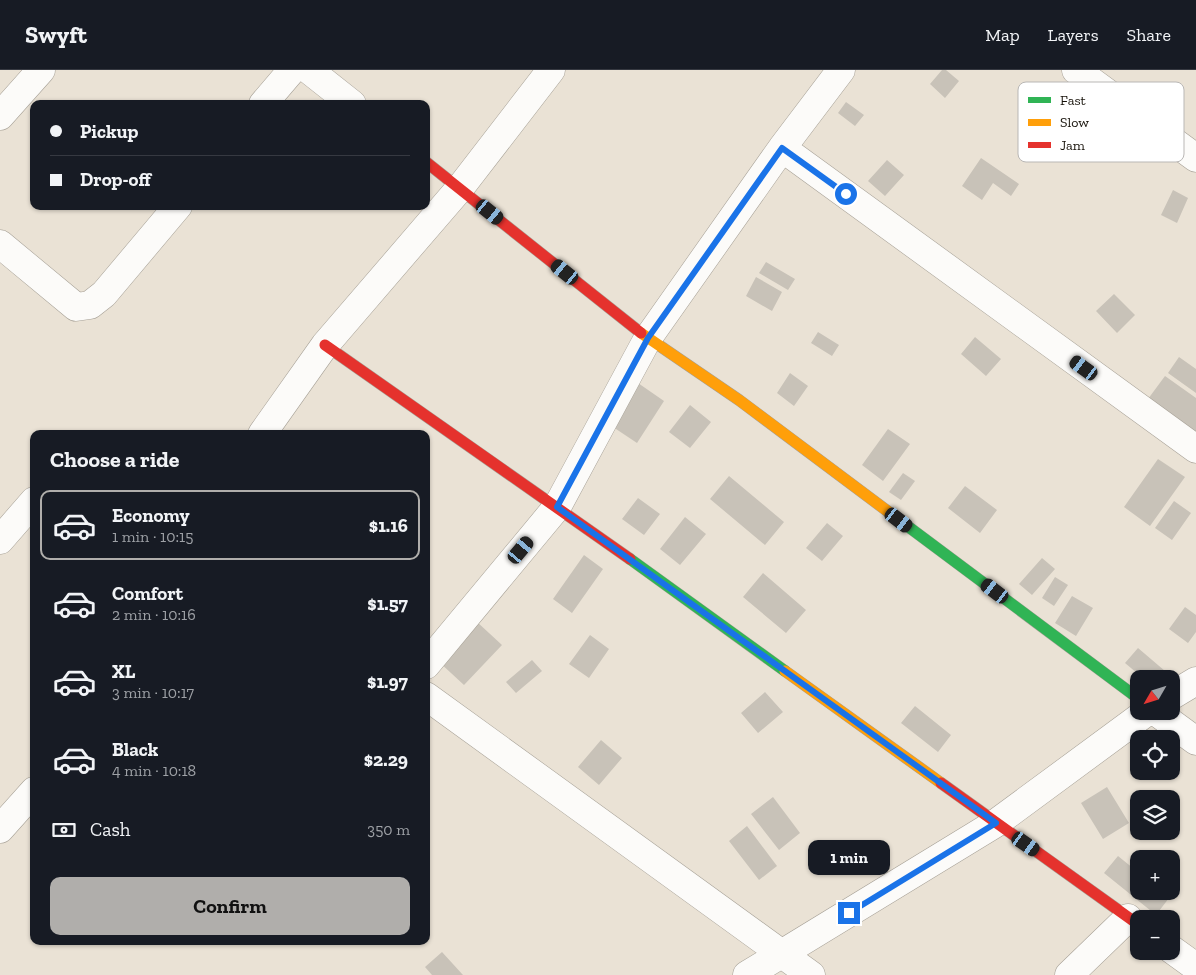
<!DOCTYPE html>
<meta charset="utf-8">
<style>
:root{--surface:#171b24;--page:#20242c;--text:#f1f3f6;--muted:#9ea1a6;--line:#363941;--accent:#b0aeab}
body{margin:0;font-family:"Zilla Slab",serif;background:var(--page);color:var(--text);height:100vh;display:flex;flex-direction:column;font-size:19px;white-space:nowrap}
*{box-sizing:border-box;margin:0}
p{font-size:16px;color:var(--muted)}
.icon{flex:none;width:28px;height:28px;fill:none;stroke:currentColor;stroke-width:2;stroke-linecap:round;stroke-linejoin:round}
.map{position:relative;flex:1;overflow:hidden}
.side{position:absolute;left:30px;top:360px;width:400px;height:515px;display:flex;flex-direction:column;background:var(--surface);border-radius:10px;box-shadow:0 1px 4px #0004}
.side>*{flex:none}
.hud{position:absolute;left:30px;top:30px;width:400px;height:110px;border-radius:10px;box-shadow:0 1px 4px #0004;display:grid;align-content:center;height:110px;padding:0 20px;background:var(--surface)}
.needle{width:32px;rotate:231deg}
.tools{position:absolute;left:1130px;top:600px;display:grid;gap:10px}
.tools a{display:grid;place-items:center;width:50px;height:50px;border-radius:10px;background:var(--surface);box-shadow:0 1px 4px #0004;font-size:25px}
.end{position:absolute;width:22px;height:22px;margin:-11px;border:6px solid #1a73e8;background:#fff;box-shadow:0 0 0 2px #fff}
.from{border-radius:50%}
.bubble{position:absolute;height:35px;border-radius:10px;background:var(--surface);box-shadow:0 1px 4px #0004;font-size:16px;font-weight:800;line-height:35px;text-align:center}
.car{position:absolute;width:15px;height:30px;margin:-15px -8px;border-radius:6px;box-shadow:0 0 4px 1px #0007;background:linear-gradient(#222 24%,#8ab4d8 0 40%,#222 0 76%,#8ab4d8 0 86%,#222 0)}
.hud b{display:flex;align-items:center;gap:18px;height:48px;font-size:19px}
.hud b+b{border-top:1px solid var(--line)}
.hud i{width:12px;height:12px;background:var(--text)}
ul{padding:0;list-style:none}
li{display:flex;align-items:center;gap:15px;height:70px;margin:0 10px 8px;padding:0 10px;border:2px solid transparent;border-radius:10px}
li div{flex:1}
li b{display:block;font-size:19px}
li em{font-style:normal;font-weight:800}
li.on{border-color:var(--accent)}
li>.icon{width:45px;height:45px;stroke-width:1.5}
h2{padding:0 20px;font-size:22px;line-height:60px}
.pay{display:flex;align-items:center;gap:12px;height:55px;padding:0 20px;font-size:19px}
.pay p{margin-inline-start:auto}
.primary-button{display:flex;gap:10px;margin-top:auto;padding:10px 20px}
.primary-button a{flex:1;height:58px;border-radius:10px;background:var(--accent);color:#111;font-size:20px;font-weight:800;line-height:58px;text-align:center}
header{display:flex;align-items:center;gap:30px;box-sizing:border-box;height:70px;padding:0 25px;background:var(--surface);border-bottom:1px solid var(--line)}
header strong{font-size:24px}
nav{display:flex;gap:28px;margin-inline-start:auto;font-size:18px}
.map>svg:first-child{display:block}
.building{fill:#c8c2b8}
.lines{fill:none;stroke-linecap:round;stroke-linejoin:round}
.street-casing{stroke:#a6a096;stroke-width:29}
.fast-casing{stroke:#a6a096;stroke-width:12}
.slow-casing{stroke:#a6a096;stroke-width:12}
.jam-casing{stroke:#a6a096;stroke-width:12}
.street{stroke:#fcfbf9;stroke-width:28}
.fast{stroke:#30b455;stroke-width:11}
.slow{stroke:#ff9f0a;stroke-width:11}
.jam{stroke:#e5322d;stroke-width:11}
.route{stroke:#1a73e8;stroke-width:6}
.key{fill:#fff;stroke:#b9b7b5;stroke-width:1}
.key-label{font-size:14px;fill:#151008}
</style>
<header>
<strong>Swyft</strong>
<nav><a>Map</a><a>Layers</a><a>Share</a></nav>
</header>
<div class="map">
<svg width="1196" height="905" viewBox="0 0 1196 905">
<rect width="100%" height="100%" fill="#eae2d5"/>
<!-- building -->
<path class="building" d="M942,0H946L959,11L945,28L930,14Z
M846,32L864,45L855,56L838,43Z
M981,88L1019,114L1011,126L993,113L982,130L962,116Z
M887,90L904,105L885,126L868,111Z
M1173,120L1188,128L1177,153L1161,145Z
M766,192L795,209L788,220L759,203Z
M756,207L782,222L772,241L746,226Z
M1114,224L1135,245L1117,263L1096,241Z
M818,262L839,275L832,286L811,273Z
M975,267L1001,289L986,306L961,284Z
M1179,287L1196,299V323L1168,303Z
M790,303L808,316L794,336L777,323Z
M1165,306L1196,328V364L1148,329Z
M638,313L664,331L637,373L610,355Z
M690,335L711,352L690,378L669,362Z
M888,359L910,374L883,411L862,395Z
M1158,389L1185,407L1150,456L1124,437Z
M903,403L915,411L901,430L889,422Z
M729,406L784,452L765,475L710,429Z
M965,416L997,440L980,463L948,438Z
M638,428L660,444L644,465L622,449Z
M1174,431L1191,443L1172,470L1155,458Z
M685,447L706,464L680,495L660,479Z
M827,453L843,466L822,491L806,478Z
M584,485L603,499L572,543L553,529Z
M1042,488L1055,499L1032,525L1019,514Z
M763,503L806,540L786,563L743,527Z
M1055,507L1068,515L1054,536L1042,528Z
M1072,526L1093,538L1076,566L1055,553Z
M1185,537L1196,545V562L1188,573L1169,559Z
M476,551L502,575L464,615L438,591Z
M590,565L609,579L589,608L569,594Z
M1138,578L1165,601L1161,609H1144L1125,593Z
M532,590L542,601L516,623L506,612Z
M765,622L783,642L758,663L741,643Z
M915,636L951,665L938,682L901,653Z
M601,670L622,688L599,715L578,697Z
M1107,717L1129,753L1103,769L1081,733Z
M773,727L800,763L779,780L751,744Z
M747,756L777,796L759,810L729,771Z
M1118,786L1139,803V821H1161L1169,828L1156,845L1104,803Z
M442,882L463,905H432L425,897Z"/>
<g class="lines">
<!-- street casing -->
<g class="street-casing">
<path id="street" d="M309,0L352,34
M1076,0L1196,88
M263,34L292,0
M0,46L41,0
M782,78L1196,379
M0,174L76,237L90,235L104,224L178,136
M262,364L325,275L460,118L551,0
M0,470L34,431
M426,595L557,437L648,268L782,78L841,0
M426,626L811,905
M1171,626L1196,611
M1155,641L1196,671
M0,759L34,721
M1171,879L1196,897
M747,905L996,753L1148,641
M1069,905L1128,848"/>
</g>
<!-- fast casing -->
<g class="fast-casing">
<path id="fast" d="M902,452L1139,629
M630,489L785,601"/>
</g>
<!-- slow casing -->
<g class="slow-casing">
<path id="slow" d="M641,263L739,330L902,452
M785,601L941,713"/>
</g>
<!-- jam casing -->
<g class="jam-casing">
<path id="jam" d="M426,92L641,263
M325,275L630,489
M941,713L1139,855"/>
</g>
<!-- street -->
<use href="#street" class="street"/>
<!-- fast -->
<use href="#fast" class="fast"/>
<!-- slow -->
<use href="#slow" class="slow"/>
<!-- jam -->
<use href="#jam" class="jam"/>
</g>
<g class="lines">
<!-- route -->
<path class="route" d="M846,124L782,78L648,268L557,437L996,753L849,843"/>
</g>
<!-- legend -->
<rect x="1018" y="12" width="166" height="80" rx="8" class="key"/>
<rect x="1028" y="27" width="23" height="6" fill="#30b455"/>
<rect x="1028" y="49" width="23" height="7" fill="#ff9f0a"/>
<rect x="1028" y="72" width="23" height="6" fill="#e5322d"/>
<g class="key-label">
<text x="1060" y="35">Fast</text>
<text x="1060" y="57">Slow</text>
<text x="1060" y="80">Jam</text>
</g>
</svg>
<div class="tools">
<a><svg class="needle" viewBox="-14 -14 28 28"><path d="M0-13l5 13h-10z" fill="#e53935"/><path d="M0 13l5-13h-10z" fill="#9ea1a6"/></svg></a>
<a><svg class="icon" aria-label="locate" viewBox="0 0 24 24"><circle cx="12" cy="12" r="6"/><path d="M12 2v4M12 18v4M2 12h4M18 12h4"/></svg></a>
<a><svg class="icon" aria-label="layers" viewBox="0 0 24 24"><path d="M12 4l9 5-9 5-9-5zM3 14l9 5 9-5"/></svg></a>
<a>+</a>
<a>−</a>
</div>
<i class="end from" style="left:846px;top:124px"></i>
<i class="end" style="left:849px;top:843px"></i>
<div class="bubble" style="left:808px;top:770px;width:82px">1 min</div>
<i class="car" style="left:490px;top:142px;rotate:129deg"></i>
<i class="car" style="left:565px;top:202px;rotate:309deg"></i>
<i class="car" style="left:1084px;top:298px;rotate:306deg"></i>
<i class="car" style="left:899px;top:450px;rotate:127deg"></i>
<i class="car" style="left:521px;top:480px;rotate:40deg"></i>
<i class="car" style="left:995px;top:521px;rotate:307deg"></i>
<i class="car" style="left:1026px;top:774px;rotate:125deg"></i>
<div class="hud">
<b><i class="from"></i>Pickup</b>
<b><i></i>Drop-off</b>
</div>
<section class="side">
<h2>Choose a ride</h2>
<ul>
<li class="on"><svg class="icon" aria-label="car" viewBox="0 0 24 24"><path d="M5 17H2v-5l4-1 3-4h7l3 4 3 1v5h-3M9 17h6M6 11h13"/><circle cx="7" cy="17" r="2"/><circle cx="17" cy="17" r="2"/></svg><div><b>Economy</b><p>1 min · 10:15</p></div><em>$1.16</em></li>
<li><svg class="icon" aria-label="car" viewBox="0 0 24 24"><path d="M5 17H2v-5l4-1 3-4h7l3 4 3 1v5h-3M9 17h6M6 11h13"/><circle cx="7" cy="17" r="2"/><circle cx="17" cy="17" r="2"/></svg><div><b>Comfort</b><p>2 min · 10:16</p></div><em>$1.57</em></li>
<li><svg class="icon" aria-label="car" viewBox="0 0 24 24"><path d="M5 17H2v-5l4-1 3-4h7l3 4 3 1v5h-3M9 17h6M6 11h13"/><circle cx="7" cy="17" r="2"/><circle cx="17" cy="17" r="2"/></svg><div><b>XL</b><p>3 min · 10:17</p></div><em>$1.97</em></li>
<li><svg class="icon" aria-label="car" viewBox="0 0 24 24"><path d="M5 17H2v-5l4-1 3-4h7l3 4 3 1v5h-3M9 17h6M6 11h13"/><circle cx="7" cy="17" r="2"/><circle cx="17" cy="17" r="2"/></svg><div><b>Black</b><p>4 min · 10:18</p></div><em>$2.29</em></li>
</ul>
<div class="pay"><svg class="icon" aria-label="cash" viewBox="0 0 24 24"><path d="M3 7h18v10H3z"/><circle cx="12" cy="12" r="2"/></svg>Cash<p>350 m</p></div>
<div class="primary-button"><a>Confirm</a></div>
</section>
</div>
